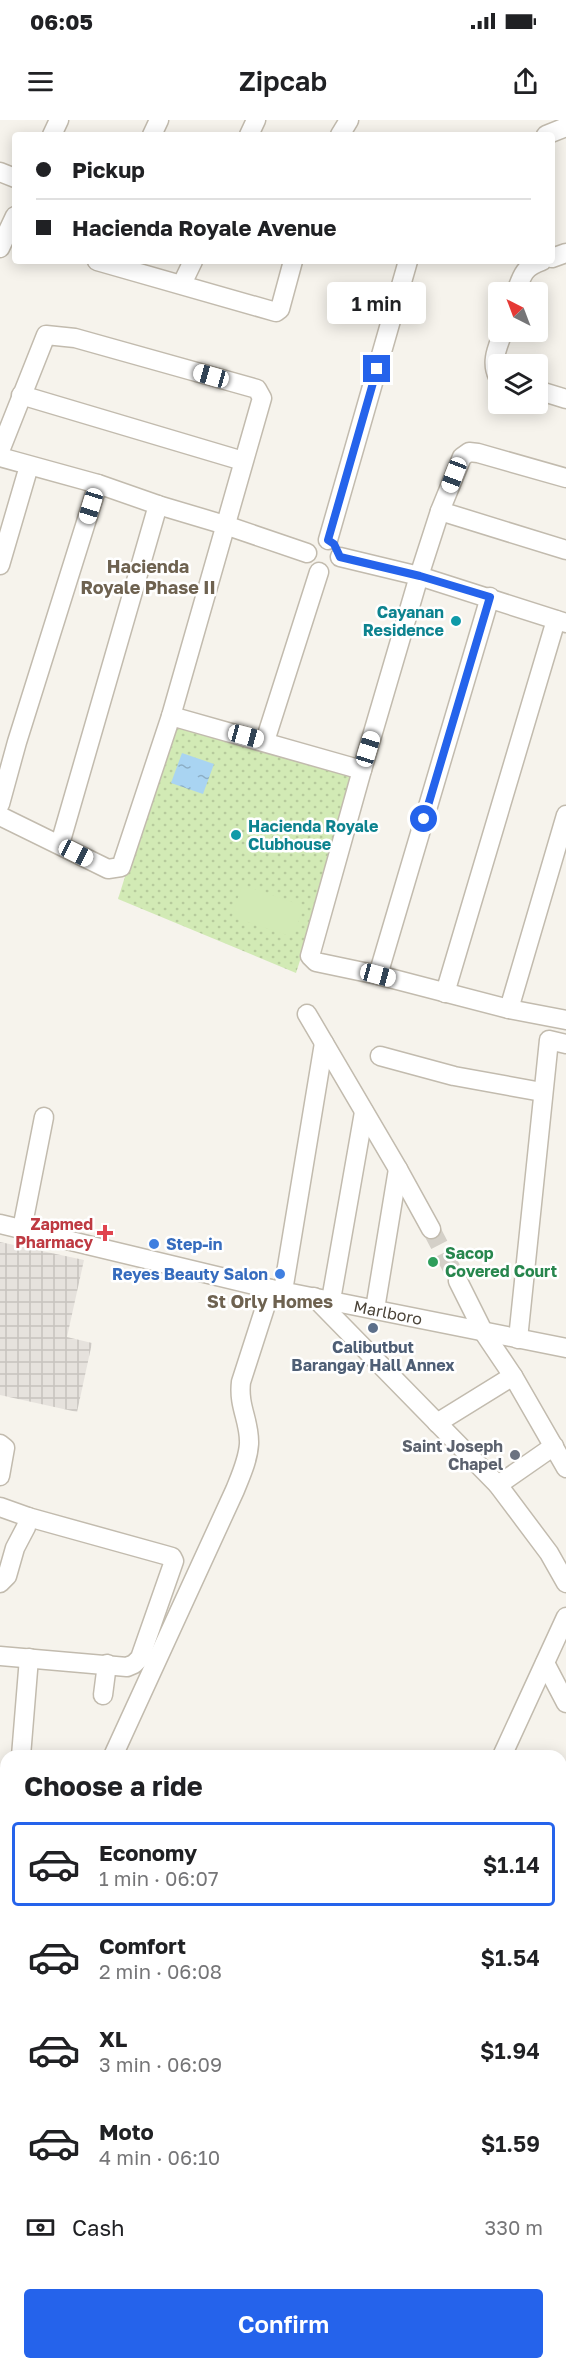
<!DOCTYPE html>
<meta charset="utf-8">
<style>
:root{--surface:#fff;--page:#f2f2f2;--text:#202124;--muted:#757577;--line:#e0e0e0;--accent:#2563eb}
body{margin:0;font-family:"Golos Text",sans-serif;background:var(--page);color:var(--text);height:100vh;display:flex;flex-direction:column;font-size:22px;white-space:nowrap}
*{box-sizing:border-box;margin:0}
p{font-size:20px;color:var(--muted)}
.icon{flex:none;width:33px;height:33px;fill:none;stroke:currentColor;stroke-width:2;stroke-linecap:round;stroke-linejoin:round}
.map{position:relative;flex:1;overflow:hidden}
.side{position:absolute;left:0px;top:1630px;width:567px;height:620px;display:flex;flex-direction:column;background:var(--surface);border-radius:18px 18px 0 0;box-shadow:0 3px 15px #0003}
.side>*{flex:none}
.top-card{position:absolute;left:12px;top:12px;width:543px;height:132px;border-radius:6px;box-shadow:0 3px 15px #0003;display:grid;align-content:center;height:132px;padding:0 24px;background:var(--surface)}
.needle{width:39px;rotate:318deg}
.tools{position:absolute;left:488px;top:162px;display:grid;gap:12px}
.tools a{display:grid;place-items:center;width:60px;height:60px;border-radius:6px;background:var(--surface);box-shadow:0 3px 15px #0003;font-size:30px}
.end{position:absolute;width:27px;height:27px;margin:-14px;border:8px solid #2563eb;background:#fff;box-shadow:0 0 0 3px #fff}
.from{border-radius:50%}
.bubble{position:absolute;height:42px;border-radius:6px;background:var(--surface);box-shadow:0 3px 15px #0003;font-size:20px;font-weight:600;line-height:42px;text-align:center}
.car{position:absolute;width:18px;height:36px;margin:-18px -9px;border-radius:8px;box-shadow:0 0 4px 2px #0007;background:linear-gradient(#fff 24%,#345 0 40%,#fff 0 76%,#345 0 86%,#fff 0)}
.top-card b{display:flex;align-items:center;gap:21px;height:57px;font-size:22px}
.top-card b+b{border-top:2px solid var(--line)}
.top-card i{width:15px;height:15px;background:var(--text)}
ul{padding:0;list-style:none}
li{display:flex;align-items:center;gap:18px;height:84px;margin:0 12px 9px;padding:0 12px;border:3px solid transparent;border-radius:6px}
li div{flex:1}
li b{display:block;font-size:22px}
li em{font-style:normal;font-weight:600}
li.active{border-color:var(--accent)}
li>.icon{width:54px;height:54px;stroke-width:1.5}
h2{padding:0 24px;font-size:27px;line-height:72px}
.pay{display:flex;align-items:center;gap:15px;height:66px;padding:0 24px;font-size:22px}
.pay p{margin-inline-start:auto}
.action{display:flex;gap:12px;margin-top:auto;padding:12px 24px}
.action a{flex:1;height:69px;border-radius:6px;background:var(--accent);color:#fff;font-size:24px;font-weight:600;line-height:69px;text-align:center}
.status{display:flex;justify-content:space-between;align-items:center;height:42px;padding:0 30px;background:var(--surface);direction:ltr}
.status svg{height:16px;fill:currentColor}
header{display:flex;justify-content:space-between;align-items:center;height:78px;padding:0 24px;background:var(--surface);font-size:27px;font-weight:600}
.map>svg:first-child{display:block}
.industrial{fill:url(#industrial-grid)}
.park{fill:url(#park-dots)}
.pitch{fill:#d2eab5}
.water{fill:url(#water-ripples)}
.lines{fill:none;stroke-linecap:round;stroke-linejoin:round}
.minor-tunnel{stroke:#d4d0c8;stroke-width:18;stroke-dasharray:18 9;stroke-linecap:butt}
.minor-casing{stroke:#c2bbae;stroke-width:21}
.minor{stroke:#fff;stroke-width:18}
.route{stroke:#2563eb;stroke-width:8}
.culture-dot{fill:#0f9aa8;stroke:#fff;stroke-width:2}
.health-dot{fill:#e0444e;stroke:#fff;stroke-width:2}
.shop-dot{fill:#3f7fe0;stroke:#fff;stroke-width:2}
.leisure-dot{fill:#2e9e5b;stroke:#fff;stroke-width:2}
.service-dot{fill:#5c6f8a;stroke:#fff;stroke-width:2}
.worship-dot{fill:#6b7280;stroke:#fff;stroke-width:2}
.labels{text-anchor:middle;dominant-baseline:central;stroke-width:5;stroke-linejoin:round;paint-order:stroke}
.culture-label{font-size:16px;font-weight:bold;fill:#0d838f;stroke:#fff;text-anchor:end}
.health-label{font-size:16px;font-weight:bold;fill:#be3a42;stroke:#fff;text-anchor:end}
.shop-label{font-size:16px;font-weight:bold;fill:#366cbe;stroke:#fff;text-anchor:start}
.leisure-label{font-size:16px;font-weight:bold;fill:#27864d;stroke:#fff;text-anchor:start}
.street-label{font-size:16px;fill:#4b4439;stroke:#fff}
.service-label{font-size:16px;font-weight:bold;fill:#4e5e75;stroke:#fff}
.worship-label{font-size:16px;font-weight:bold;fill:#5b616d;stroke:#fff;text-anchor:end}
.neighbourhood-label{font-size:18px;font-weight:bold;fill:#6e6250;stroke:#fff}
</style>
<div class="status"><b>06:05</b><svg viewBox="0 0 49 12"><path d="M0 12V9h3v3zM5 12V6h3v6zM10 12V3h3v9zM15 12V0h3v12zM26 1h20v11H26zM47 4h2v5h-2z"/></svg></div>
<header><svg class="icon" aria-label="menu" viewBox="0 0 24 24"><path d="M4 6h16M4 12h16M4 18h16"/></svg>Zipcab<svg class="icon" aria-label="share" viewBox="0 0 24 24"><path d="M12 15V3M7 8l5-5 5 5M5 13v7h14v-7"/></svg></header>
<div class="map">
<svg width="566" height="2249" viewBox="0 0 566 2249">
<defs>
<pattern id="industrial-grid" width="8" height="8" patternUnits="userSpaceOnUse" patternTransform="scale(1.5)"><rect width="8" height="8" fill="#e6e2dd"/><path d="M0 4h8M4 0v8" fill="none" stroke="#c7c3be"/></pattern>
<pattern id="park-dots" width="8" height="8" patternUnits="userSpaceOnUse" patternTransform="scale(1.5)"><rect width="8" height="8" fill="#d2eab5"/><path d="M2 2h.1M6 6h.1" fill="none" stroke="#b6ca9c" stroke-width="1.8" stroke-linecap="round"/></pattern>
<pattern id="water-ripples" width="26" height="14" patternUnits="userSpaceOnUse" patternTransform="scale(1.5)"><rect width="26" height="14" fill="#a9d4f2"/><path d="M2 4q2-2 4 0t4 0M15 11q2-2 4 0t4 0" fill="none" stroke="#8caec5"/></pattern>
</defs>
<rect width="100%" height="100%" fill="#f6f3ec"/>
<!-- industrial -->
<path class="industrial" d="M0,1122L84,1140L67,1217L92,1223L77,1292L0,1275Z"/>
<!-- park -->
<path class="park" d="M176,594L361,649L296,853L118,779Z"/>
<!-- pitch -->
<path class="pitch" d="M242,765L304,786L293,817L232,797Z"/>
<!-- water -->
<path class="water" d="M182,633L214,644L203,674L171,663Z"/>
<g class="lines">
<!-- minor-tunnel -->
<path class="minor-tunnel" d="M431,1109L458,1161"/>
<!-- minor casing -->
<g class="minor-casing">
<g id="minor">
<path d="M52,15L59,0"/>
<path d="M152,15L159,0"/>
<path d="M249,15L256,0"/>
<path d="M340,15L349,0"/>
<path d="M546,15L566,7"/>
<path d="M0,52L15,58"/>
<path d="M0,128L15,96"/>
<path d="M552,138L566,133"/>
<path d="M97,141L276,192L280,189L293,141"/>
<path d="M182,164L193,141"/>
<path d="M516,172C522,155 524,147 542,141"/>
<path d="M498,257C490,241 498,227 503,212"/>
<path d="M537,270L566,279"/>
<path d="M21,275L243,341"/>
<path d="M0,331L46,215L75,218L257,269L262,278L171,596L121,747L108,749L0,696"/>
<path d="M0,337L98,364L158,385L225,405L307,433"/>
<path d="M566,358L478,333L469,332L462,337L440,391L419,456L362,650L310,836L316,842L378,855L509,889L566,900"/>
<path d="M440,391L566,430"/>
<path d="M328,420L408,141"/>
<path d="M340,437L419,456L566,503"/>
<path d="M0,445L29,346"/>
<path d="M171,596L362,650"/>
<path d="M265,621L319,452"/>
<path d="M0,684L17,622L98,364"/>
<path d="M60,724L158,385"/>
<path d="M378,855L490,477"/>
<path d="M445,873L556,500"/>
<path d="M509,889L566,695"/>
<path d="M307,894L398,1049L431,1109"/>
<path d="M380,936L454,956L542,972"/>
<path id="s1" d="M0,1104L271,1169L566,1228"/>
<path d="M22,1109L44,997"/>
<path d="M458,1161L484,1213L513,1256L566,1348"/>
<path d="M283,1171L324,923"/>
<path d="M314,1177L498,1365L549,1433L566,1463"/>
<path d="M331,1180L364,992"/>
<path d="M375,1189L398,1049"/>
<path d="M518,1219L549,920L566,924"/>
<path d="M437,1303L513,1256"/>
<path d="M0,1324L5,1328L0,1356"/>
<path d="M498,1365L554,1326"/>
<path d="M0,1387L28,1397L26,1407L15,1428L7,1456L0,1463"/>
<path d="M0,1536L127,1547L134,1544L140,1538L174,1441L172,1437L165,1435L28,1397"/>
<path d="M545,1543L566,1583"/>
<path d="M103,1575L107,1544"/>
<path d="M21,1636L29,1538"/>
<path d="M113,1636L235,1370C241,1355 248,1340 249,1324C250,1301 238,1287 241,1262L271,1169"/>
<path d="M502,1636L566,1497"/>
<path d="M561,1700L566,1697"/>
<path d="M0,1748L6,1726"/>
<path d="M0,1885L6,1872"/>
<path d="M374,2249L376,2244"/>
</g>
</g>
<!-- minor -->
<use href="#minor" class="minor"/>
</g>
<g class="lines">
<!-- route -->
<path class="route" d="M377,249L328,420L334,424L340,437L420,456L490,477L424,699"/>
</g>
<!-- markers -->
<g class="culture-dot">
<circle cx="456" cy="501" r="6"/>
<circle cx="236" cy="715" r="6"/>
</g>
<path class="health-dot" d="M102 1104h6v6h6v6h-6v6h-6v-6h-6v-6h6z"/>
<g class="shop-dot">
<circle cx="154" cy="1124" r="6"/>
<circle cx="280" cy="1154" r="6"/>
</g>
<circle class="leisure-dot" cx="433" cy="1142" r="6"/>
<circle class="service-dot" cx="373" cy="1208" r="6"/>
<circle class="worship-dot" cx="515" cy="1335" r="6"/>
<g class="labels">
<!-- culture labels -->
<g class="culture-label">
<text x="444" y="492">Cayanan<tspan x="444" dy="18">Residence</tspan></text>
<text x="248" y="706" text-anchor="start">Hacienda Royale<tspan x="248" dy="18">Clubhouse</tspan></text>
</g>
<!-- health labels -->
<g class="health-label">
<text x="93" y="1104">Zapmed<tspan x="93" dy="18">Pharmacy</tspan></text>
</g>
<!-- shop labels -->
<g class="shop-label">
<text x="166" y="1124">Step-in</text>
<text x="268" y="1154" text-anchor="end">Reyes Beauty Salon</text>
</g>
<!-- leisure labels -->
<g class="leisure-label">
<text x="445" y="1133">Sacop<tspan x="445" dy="18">Covered Court</tspan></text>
</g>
<!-- street labels -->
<g class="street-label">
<text stroke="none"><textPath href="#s1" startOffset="398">Marlboro</textPath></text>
</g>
<!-- service labels -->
<g class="service-label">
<text x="373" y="1227">Calibutbut<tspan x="373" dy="18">Barangay Hall Annex</tspan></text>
</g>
<!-- worship labels -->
<g class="worship-label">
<text x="503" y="1326">Saint Joseph<tspan x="503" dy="18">Chapel</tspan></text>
</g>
<!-- neighbourhood labels -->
<g class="neighbourhood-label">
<text x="148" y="446">Hacienda<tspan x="148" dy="21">Royale Phase II</tspan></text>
<text x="270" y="1181">St Orly Homes</text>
</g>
</g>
</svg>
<div class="tools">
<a><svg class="needle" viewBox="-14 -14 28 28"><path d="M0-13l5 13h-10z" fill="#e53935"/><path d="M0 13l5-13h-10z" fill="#757577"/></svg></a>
<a><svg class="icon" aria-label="layers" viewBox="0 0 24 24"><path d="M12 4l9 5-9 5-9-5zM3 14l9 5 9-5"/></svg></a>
</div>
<i class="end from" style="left:424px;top:699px"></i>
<i class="end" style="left:377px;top:249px"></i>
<div class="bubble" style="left:327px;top:162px;width:99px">1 min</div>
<i class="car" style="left:211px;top:256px;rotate:286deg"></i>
<i class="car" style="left:454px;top:355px;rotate:201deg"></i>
<i class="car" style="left:91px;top:386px;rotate:197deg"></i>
<i class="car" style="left:246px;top:616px;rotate:105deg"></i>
<i class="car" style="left:368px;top:629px;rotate:17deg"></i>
<i class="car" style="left:76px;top:733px;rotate:117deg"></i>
<i class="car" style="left:378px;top:855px;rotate:105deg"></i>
<div class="top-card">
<b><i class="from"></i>Pickup</b>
<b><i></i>Hacienda Royale Avenue</b>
</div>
<section class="side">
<h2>Choose a ride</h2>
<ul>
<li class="active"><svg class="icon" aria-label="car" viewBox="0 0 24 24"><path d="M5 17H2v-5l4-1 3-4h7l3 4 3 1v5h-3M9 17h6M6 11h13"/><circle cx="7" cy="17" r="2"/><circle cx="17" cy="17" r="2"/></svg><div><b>Economy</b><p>1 min · 06:07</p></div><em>$1.14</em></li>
<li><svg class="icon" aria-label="car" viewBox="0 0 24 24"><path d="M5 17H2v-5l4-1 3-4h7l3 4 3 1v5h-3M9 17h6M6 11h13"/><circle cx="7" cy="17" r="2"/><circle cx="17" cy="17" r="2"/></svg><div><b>Comfort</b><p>2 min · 06:08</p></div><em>$1.54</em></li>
<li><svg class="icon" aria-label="car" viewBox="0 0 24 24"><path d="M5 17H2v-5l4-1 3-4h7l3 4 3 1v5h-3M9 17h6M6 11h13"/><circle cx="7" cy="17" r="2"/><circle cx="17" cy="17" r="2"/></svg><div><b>XL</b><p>3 min · 06:09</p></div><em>$1.94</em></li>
<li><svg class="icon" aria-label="car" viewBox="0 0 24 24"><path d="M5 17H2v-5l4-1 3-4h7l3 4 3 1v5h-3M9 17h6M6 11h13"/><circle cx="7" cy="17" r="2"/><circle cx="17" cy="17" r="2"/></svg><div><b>Moto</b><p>4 min · 06:10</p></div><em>$1.59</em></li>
</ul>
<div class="pay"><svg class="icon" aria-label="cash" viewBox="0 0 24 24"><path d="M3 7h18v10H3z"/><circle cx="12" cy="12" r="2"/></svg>Cash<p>330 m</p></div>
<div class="action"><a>Confirm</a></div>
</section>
</div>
